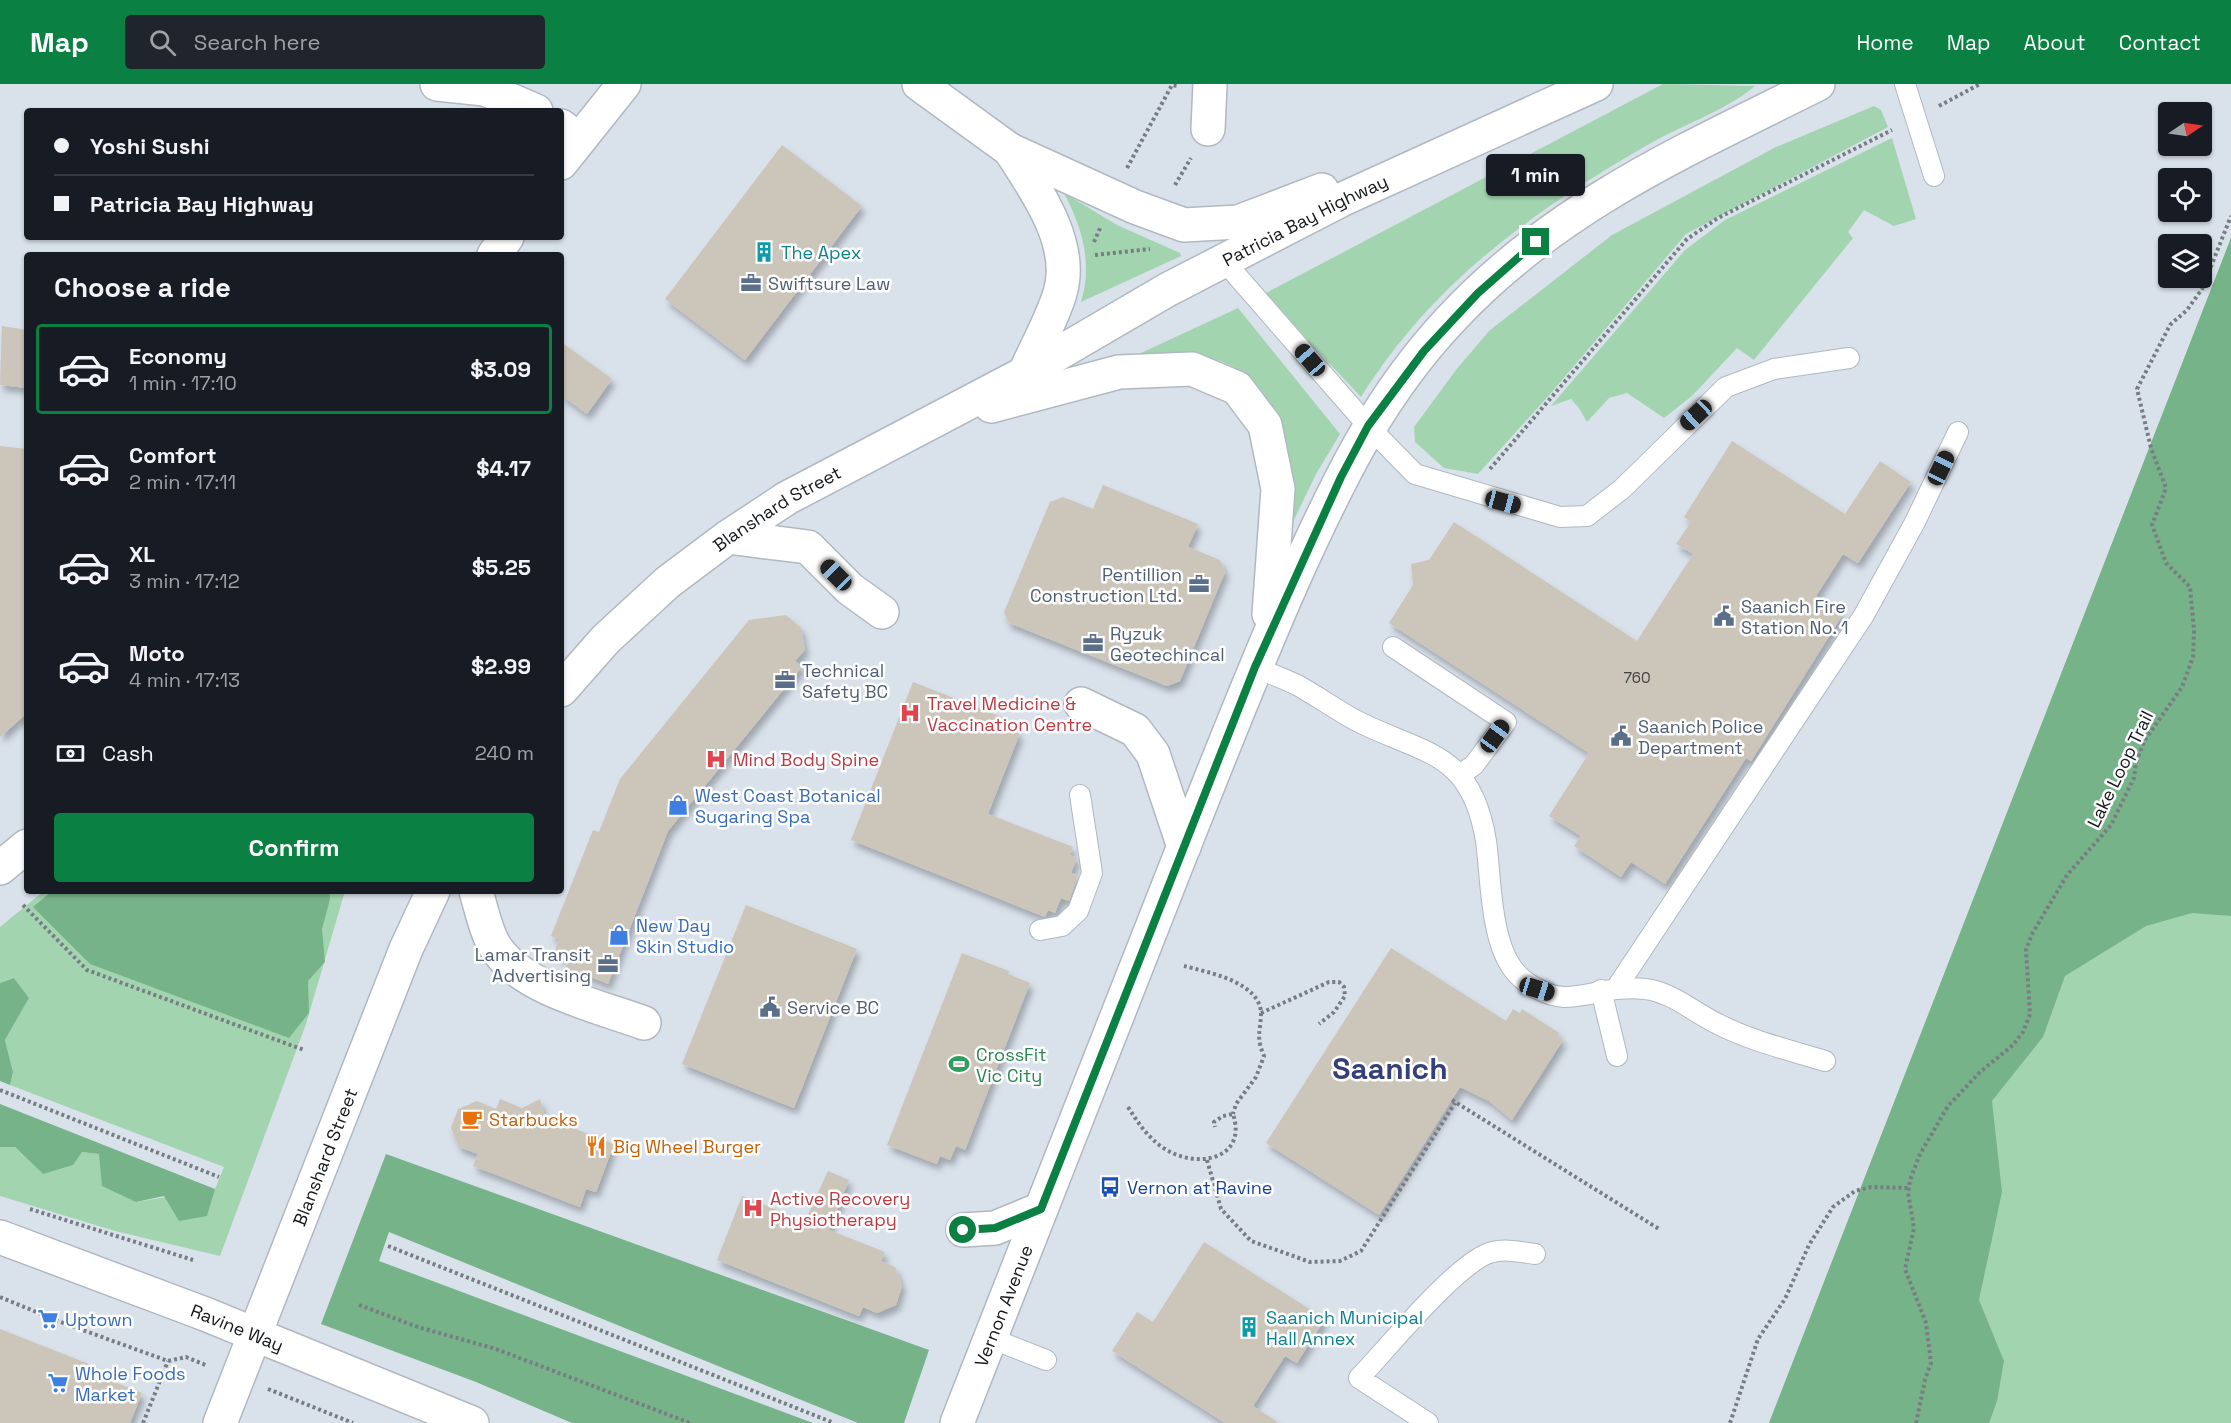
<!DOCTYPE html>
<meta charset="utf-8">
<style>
:root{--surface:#171b24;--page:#20242c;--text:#f1f3f6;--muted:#9ea1a6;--line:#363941;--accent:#0b8043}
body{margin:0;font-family:"Space Grotesk",sans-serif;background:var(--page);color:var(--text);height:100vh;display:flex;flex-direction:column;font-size:22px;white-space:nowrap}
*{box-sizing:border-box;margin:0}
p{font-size:20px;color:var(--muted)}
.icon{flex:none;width:33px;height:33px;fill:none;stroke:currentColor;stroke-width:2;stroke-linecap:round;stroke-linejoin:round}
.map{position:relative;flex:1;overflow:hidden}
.drawer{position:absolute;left:24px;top:168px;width:540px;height:642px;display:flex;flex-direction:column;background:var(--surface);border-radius:6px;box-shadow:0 2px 4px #0004}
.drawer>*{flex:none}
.guide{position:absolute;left:24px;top:24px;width:540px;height:132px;border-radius:6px;box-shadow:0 2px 4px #0004;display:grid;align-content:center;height:132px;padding:0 30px;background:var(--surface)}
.needle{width:39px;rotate:77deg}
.tools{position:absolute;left:2158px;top:18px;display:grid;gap:12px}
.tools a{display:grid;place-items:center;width:54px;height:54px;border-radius:6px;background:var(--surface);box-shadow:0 2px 4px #0004;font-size:30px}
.end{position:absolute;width:27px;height:27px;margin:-14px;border:8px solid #0b8043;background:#fff;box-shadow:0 0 0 3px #fff}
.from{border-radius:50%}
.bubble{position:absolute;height:42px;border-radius:6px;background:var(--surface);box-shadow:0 2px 4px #0004;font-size:20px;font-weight:800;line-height:42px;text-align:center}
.car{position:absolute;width:18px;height:36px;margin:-18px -9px;border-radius:8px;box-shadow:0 0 4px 2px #0007;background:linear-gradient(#222 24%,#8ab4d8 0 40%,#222 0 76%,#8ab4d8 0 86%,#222 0)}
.guide b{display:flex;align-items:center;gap:21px;height:57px;font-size:22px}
.guide b+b{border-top:2px solid var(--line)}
.guide i{width:15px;height:15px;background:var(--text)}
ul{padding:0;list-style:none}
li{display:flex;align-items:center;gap:18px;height:90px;margin:0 12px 9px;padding:0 18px;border:3px solid transparent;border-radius:6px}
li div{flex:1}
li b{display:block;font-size:22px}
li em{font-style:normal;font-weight:800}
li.selected{border-color:var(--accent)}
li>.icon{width:54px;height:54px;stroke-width:1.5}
h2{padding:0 30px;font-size:27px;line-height:72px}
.pay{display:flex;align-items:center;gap:15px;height:66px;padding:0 30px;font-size:22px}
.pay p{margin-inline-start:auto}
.button{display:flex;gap:12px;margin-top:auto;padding:12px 30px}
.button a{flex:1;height:69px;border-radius:6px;background:var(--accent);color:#fff;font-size:24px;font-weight:800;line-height:69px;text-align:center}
header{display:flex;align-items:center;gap:36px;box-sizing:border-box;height:84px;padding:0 30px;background:var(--accent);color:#fff}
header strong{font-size:28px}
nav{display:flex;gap:33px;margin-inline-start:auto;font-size:21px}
.search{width:420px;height:54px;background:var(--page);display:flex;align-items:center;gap:15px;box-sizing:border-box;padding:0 21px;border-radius:6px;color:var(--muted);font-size:22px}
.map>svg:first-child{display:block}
.green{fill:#a3d4b0}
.forest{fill:#77b389}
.building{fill:#ccc5ba;filter:url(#shadow)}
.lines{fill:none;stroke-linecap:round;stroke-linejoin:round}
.lane-casing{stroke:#b0b8c2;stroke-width:22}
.street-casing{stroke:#b0b8c2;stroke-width:36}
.secondary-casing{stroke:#b0b8c2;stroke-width:36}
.highway-casing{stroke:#b0b8c2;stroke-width:36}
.path{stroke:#777d83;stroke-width:4;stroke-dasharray:3 3;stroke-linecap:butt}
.lane{stroke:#fff;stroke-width:20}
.street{stroke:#fff;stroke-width:33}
.secondary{stroke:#fff;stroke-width:33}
.highway{stroke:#fff;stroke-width:33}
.route{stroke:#0b8043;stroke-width:8}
.labels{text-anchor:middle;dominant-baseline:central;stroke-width:5;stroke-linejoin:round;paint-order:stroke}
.number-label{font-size:15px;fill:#424242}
.street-label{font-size:18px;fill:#14171a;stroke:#fff}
.culture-label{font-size:18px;fill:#0d838f;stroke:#fff;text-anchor:start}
.service-label{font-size:18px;fill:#4e5e75;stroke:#fff;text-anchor:start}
.health-label{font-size:18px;fill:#be3a42;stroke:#fff;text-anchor:start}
.shop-label{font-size:18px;fill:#366cbe;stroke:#fff;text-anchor:start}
.leisure-label{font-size:18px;fill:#27864d;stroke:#fff;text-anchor:start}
.food-label{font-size:18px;fill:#c56008;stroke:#fff;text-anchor:start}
.transit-label{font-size:18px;fill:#164399;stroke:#fff;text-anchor:start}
.town-label{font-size:30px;font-weight:bold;fill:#353f7a;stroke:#fff}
</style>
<header>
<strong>Map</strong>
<div class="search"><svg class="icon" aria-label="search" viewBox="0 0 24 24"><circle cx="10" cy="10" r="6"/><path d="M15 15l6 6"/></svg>Search here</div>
<nav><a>Home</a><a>Map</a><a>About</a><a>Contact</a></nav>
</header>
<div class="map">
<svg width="2231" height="1339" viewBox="0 0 2231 1339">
<defs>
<filter id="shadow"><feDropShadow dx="3.5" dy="6" stdDeviation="3" flood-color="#0004"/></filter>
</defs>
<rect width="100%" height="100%" fill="#d9e1eb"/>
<!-- green -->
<path class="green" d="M1663,0L1755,2C1724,28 1679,42 1644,63C1530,129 1432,200 1361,313L1264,210Z
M1874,22L1881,26L1888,43L1686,150L1551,309L1478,390L1444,384L1415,358L1414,343L1456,286L1489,247L1612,151L1776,63Z
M1892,54L1916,135L1894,142L1864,126L1848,148L1853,154L1754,276L1737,264L1692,312L1664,334L1627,309L1609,314L1587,338L1579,324L1571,315L1551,322L1685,166L1725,136Z
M1064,109L1117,141L1180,169L1181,172L1081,218C1093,178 1082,144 1064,109Z
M2231,154V1339H1769Z
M1238,224L1340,350L1316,390L1293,438C1291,366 1282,281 1193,271C1173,269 1149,274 1128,275Z
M44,807H345L306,940L220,1172L115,1147L0,1112V1063H15L43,1090L82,1068L99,1070L136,1118L215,1105L224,1083L10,1001L13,988L5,956L29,914L14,894L0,899V843Z"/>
<!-- forest -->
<path class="forest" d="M2231,154V832L2192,829L2146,842L2065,892L2043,953L1992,1017L2002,1108L1979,1216L2004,1277L1997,1317L1989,1339H1769Z
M52,807H329L330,815L322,845L325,878L308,897L309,929L289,954L90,880L33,823Z
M14,894L29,914L5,956L13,988L10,1001L0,997V899Z
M0,1020L215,1105L207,1132L179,1137L164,1112L136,1118L102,1102L99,1070L82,1068L73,1081L43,1090L15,1063H0Z
M386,1070L929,1266L904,1339H858L389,1148L379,1177L813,1339H572L476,1298L321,1240Z"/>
<!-- building -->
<path class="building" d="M782,61L862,122L745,276L665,215Z
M2,242L27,246V304L0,301Z
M561,258L612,295L587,330L561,311Z
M1732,357L1845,430L1880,377L1911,398L1858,479L1843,470L1816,512L1843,530L1751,677L1746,674L1665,800L1631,778L1621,793L1574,762L1581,752L1549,732L1589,669L1389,539L1413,501L1411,480L1429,476L1454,438L1637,557L1693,470L1676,460L1691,438L1684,433Z
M0,362L27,365V629L0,653Z
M1103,401L1198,440L1188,463L1220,476L1225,488L1180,597L1167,602L1009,539L1004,528L1050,418L1063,413L1093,425Z
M786,531L801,544L805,566L795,577L802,583L668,747L608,900L566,883L569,876L554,870L559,855L551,852L593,746L599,748L620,695L749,536Z
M913,598L1017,639L1013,647L1020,649L988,730L1073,763L1070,771L1077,774L1071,789L1078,792L1069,817L1061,814L1055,829L1048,826L1045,833L851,756Z
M746,821L857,865L794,1024L682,980Z
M1391,864L1506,937L1513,925L1520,929L1522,925L1559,949L1557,952L1563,956L1512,1036L1489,1017L1460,1003L1379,1131L1266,1059Z
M962,869L1009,887L1008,890L1030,899L965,1066L956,1062L950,1076L940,1072L937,1080L887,1061Z
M500,1015L522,1024L540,1015L545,1033L614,1060L596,1108L586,1105L580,1123L473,1082L478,1070L459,1063L451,1044L458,1025L477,1017L496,1025Z
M828,1087L849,1096L829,1146L885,1168L881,1177L895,1183L902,1202L896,1221L877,1229L863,1223L859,1232L717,1176L742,1112L805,1137Z
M1204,1158L1325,1235L1297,1279L1285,1272L1253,1322L1279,1339H1225L1112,1267L1137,1228L1153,1238Z
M0,1245L94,1282L91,1289L142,1309L130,1339H0Z"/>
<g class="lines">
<!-- lane casing -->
<g class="lane-casing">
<path id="lane" d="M1905,0L1934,92
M1224,177L1368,342L1415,390L1560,433L1587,432L1622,405L1726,303L1774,285L1849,274
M1393,563L1506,638L1474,681L1460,691
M1255,583C1268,589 1283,594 1297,601C1317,612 1335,625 1355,636C1423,671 1471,665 1486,757C1491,793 1490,854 1513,885C1523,899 1546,912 1564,913C1591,913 1612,901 1645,905C1672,908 1693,928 1718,940C1751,957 1789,966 1825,977
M1040,846L1062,842L1078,827L1092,789L1080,711
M1617,903L1864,531L1915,438L1958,348
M1601,906L1617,972
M990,1254L1046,1276
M1428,1339L1359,1294C1388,1264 1454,1182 1489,1169C1504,1164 1521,1168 1535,1170"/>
</g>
<!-- street casing -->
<g class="street-casing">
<path id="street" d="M437,0L485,5L536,27
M561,42L578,55
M1208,45L1210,0"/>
</g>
<!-- secondary casing -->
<g class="secondary-casing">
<g id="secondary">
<path d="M919,0L1010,66"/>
<path d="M561,79L624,0"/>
<path d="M494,171L507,153"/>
<path d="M0,784L27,762"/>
<path id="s1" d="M0,1153L205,1230L472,1339"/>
</g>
</g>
<!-- highway casing -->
<g class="highway-casing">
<g id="highway">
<path d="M1010,66L1135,123L1184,141L1238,138L1322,106"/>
<path d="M1010,66C1035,105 1075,159 1060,209C1052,236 1036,263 1025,289"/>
<path d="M991,322L1119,288L1192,285L1237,304L1265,341L1278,405L1269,530"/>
<path d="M728,453L808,463L850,505L882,528"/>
<path id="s2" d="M561,606L606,555L668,498L728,453L787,414L1025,289L1167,206L1343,115L1596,0"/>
<path d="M1081,620L1135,646L1153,670L1184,763"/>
<path d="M476,807C481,824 485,844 493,859C517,904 598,922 644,939"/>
<path d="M963,1146L995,1144L1041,1125"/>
<path id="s3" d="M220,1339L406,865L433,807"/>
<path id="s4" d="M957,1339C1032,1148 1107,958 1182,767C1220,672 1257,576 1299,483C1341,391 1380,311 1450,236C1555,123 1682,68 1818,0"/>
</g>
</g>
<!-- path -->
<path class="path" d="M1939,22L1980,0
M1127,84L1172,1L1178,2
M1175,101L1191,74
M1094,158L1101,142
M1095,171L1150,165
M1490,385L1687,155L1718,134L1892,46
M23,821L87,886L304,966
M1184,882C1207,888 1262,898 1261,931C1260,950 1256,953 1264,972L1256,993L1236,1020L1233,1030
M1261,929L1329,898H1339L1344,903L1345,912L1334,928L1319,940
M0,1006L219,1093
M1452,1016L1659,1145
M1128,1023C1139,1040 1148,1054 1165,1065C1196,1085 1248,1076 1233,1030L1223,1032L1214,1038L1215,1043
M1207,1076L1221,1125L1251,1157L1310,1178L1340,1177L1361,1167L1455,1019
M30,1125L193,1176
M388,1162L834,1339
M0,1213L58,1237L168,1277L186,1273L208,1282
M359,1221L418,1243L496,1265L690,1339
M268,1305L353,1339
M143,1339L168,1277
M1730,1339L1758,1255L1785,1215L1809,1161L1833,1123L1855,1107L1871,1103L1909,1104
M1916,1339L1925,1296L1931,1279L1926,1239L1905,1185L1914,1144L1908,1109L1910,1096L1920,1070L1948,1022L1980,988L2013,961L2023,948L2030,930L2026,866L2032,850L2067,791L2111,741L2134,694L2136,678L2145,656L2182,603L2193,573L2194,546L2190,503L2166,479L2152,441L2166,404L2151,364L2137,305L2170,241L2187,226L2202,205L2231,132"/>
<!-- lane -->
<use href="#lane" class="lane"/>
<!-- street -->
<use href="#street" class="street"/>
<!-- secondary -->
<use href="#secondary" class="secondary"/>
<!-- highway -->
<use href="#highway" class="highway"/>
</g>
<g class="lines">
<!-- route -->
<path class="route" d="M963,1146L995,1144L1041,1125L1255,583L1341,393L1368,342L1424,267L1478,209L1536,158"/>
</g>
<!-- icons -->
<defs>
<g id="building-bare" transform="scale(1.62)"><path d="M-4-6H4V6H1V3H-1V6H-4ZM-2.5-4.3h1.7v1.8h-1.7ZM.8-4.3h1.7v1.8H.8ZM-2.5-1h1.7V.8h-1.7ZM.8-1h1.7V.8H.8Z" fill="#0f9aa8" stroke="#fff" stroke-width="2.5" paint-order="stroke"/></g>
<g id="office-bare" transform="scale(1.62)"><path d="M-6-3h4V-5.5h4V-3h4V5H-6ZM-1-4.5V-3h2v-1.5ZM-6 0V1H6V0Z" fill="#5c6f8a" stroke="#fff" stroke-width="2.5" paint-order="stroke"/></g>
<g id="civic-bare" transform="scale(1.62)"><path d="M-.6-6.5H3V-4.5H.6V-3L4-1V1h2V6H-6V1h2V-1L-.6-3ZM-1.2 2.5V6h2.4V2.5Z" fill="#5c6f8a" stroke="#fff" stroke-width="2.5" paint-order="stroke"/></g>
<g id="hospital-bare" transform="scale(1.62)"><path d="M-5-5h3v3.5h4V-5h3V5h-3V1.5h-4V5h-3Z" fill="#e0444e" stroke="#fff" stroke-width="2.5" paint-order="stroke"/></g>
<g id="shop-bare" transform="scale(1.62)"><path d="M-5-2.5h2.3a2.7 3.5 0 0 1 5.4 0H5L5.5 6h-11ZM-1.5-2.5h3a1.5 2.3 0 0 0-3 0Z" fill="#3f7fe0" stroke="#fff" stroke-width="2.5" paint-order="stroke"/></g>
<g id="stadium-bare" transform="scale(1.62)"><path d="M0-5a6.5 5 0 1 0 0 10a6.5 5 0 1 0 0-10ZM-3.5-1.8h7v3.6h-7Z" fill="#2e9e5b" stroke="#fff" stroke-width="2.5" paint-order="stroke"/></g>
<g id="cafe-bare" transform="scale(1.62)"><path d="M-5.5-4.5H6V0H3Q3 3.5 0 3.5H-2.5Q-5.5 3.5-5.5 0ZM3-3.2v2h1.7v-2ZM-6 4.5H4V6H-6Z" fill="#e8710a" stroke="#fff" stroke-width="2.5" paint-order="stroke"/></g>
<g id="restaurant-bare" transform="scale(1.62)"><path d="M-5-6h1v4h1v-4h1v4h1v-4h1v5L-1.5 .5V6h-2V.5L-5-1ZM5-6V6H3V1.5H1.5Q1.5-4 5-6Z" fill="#e8710a" stroke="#fff" stroke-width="2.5" paint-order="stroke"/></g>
<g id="bus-bare" transform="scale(1.62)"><path d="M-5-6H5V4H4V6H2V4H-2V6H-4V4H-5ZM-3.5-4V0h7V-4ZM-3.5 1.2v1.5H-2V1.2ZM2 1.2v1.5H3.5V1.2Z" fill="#1a4fb4" stroke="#fff" stroke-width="2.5" paint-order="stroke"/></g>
<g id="supermarket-bare" transform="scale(1.62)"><path d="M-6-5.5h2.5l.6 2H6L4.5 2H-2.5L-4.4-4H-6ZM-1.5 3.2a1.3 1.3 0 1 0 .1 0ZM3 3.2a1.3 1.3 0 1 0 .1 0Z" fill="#3f7fe0" stroke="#fff" stroke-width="2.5" paint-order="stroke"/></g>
</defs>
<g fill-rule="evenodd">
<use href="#building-bare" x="764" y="168"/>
<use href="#office-bare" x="751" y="199"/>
<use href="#office-bare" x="1199" y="500"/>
<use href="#civic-bare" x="1724" y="532"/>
<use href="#office-bare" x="1093" y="559"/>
<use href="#office-bare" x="785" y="596"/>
<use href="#hospital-bare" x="910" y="629"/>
<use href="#civic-bare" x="1621" y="652"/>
<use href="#hospital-bare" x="716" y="675"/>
<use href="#shop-bare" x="678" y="721"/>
<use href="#shop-bare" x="619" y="851"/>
<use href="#office-bare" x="608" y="880"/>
<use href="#civic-bare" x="770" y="923"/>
<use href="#stadium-bare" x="959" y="980"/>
<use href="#cafe-bare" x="472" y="1035"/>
<use href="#restaurant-bare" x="596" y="1062"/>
<use href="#bus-bare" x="1110" y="1103"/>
<use href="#hospital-bare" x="753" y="1124"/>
<use href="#supermarket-bare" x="48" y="1235"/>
<use href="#building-bare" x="1249" y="1243"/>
<use href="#supermarket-bare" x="58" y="1299"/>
</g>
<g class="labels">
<!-- number labels -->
<g class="number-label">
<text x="1637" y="593">760</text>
</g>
<!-- street labels -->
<g class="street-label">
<text stroke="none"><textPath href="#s2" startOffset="886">Patricia Bay Highway</textPath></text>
<text stroke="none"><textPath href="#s2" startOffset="284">Blanshard Street</textPath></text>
<text transform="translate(2120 685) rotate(-64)">Lake Loop Trail</text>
<text stroke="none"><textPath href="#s3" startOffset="286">Blanshard Street</textPath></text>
<text stroke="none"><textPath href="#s4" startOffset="126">Vernon Avenue</textPath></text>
<text stroke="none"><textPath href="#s1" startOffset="254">Ravine Way</textPath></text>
</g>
<!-- culture labels -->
<g class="culture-label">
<text x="781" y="168">The Apex</text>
<text x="1266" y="1233">Saanich Municipal<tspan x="1266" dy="21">Hall Annex</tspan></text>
</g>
<!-- service labels -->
<g class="service-label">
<text x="768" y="199">Swiftsure Law</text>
<text x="1182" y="490" text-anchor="end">Pentillion<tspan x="1182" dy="21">Construction Ltd.</tspan></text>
<text x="1741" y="522">Saanich Fire<tspan x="1741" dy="21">Station No. 1</tspan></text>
<text x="1110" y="549">Ryzuk<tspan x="1110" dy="21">Geotechincal</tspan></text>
<text x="802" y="586">Technical<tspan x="802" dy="21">Safety BC</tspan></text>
<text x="1638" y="642">Saanich Police<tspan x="1638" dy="21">Department</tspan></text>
<text x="591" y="870" text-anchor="end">Lamar Transit<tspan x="591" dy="21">Advertising</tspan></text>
<text x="787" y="923">Service BC</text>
</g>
<!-- health labels -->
<g class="health-label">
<text x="927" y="619">Travel Medicine &amp;<tspan x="927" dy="21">Vaccination Centre</tspan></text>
<text x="733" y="675">Mind Body Spine</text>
<text x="770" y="1114">Active Recovery<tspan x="770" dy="21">Physiotherapy</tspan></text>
</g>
<!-- shop labels -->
<g class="shop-label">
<text x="695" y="711">West Coast Botanical<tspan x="695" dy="21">Sugaring Spa</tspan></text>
<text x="636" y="841">New Day<tspan x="636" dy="21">Skin Studio</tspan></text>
<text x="65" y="1235">Uptown</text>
<text x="75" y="1289">Whole Foods<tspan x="75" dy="21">Market</tspan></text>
</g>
<!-- leisure labels -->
<g class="leisure-label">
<text x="976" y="970">CrossFit<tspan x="976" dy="21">Vic City</tspan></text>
</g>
<!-- food labels -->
<g class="food-label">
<text x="489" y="1035">Starbucks</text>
<text x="613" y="1062">Big Wheel Burger</text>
</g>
<!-- transit labels -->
<g class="transit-label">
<text x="1127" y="1103">Vernon at Ravine</text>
</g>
<!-- town labels -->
<g class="town-label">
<text x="1390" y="984">Saanich</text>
</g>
</g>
</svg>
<div class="tools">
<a><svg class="needle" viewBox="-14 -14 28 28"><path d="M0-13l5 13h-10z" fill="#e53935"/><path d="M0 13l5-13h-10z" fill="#9ea1a6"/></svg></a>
<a><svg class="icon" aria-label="locate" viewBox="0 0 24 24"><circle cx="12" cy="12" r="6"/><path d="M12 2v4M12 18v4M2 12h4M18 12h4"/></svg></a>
<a><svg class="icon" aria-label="layers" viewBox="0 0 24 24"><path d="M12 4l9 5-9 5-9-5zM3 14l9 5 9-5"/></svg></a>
</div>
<i class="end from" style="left:963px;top:1146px"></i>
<i class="end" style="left:1536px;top:158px"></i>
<div class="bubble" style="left:1486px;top:70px;width:99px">1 min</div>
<i class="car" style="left:1310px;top:276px;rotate:319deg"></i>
<i class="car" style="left:1696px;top:331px;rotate:227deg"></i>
<i class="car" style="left:1941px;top:384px;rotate:26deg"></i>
<i class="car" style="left:1503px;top:418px;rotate:105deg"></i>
<i class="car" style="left:836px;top:491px;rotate:315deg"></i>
<i class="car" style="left:1495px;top:652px;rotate:36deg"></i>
<i class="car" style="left:1537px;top:905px;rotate:107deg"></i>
<div class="guide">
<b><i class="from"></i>Yoshi Sushi</b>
<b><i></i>Patricia Bay Highway</b>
</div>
<section class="drawer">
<h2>Choose a ride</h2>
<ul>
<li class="selected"><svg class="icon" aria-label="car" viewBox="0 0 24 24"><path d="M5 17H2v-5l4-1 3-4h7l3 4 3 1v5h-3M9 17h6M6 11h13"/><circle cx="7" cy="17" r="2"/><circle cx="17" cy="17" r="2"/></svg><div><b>Economy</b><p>1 min · 17:10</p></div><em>$3.09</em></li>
<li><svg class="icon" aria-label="car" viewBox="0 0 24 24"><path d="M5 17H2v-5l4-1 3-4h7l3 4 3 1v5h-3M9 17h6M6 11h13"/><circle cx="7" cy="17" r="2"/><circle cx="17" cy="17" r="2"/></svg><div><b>Comfort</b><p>2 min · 17:11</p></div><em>$4.17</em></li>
<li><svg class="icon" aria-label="car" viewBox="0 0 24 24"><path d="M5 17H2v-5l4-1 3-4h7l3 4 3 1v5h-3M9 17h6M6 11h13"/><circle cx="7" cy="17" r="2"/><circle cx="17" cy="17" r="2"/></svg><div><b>XL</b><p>3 min · 17:12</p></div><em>$5.25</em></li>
<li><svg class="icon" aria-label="car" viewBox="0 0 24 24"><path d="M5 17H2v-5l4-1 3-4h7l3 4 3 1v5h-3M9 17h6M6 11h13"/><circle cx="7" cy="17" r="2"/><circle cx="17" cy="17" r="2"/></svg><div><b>Moto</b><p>4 min · 17:13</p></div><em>$2.99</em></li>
</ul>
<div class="pay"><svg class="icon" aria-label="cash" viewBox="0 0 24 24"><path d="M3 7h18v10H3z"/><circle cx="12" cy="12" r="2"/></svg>Cash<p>240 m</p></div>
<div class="button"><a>Confirm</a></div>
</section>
</div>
